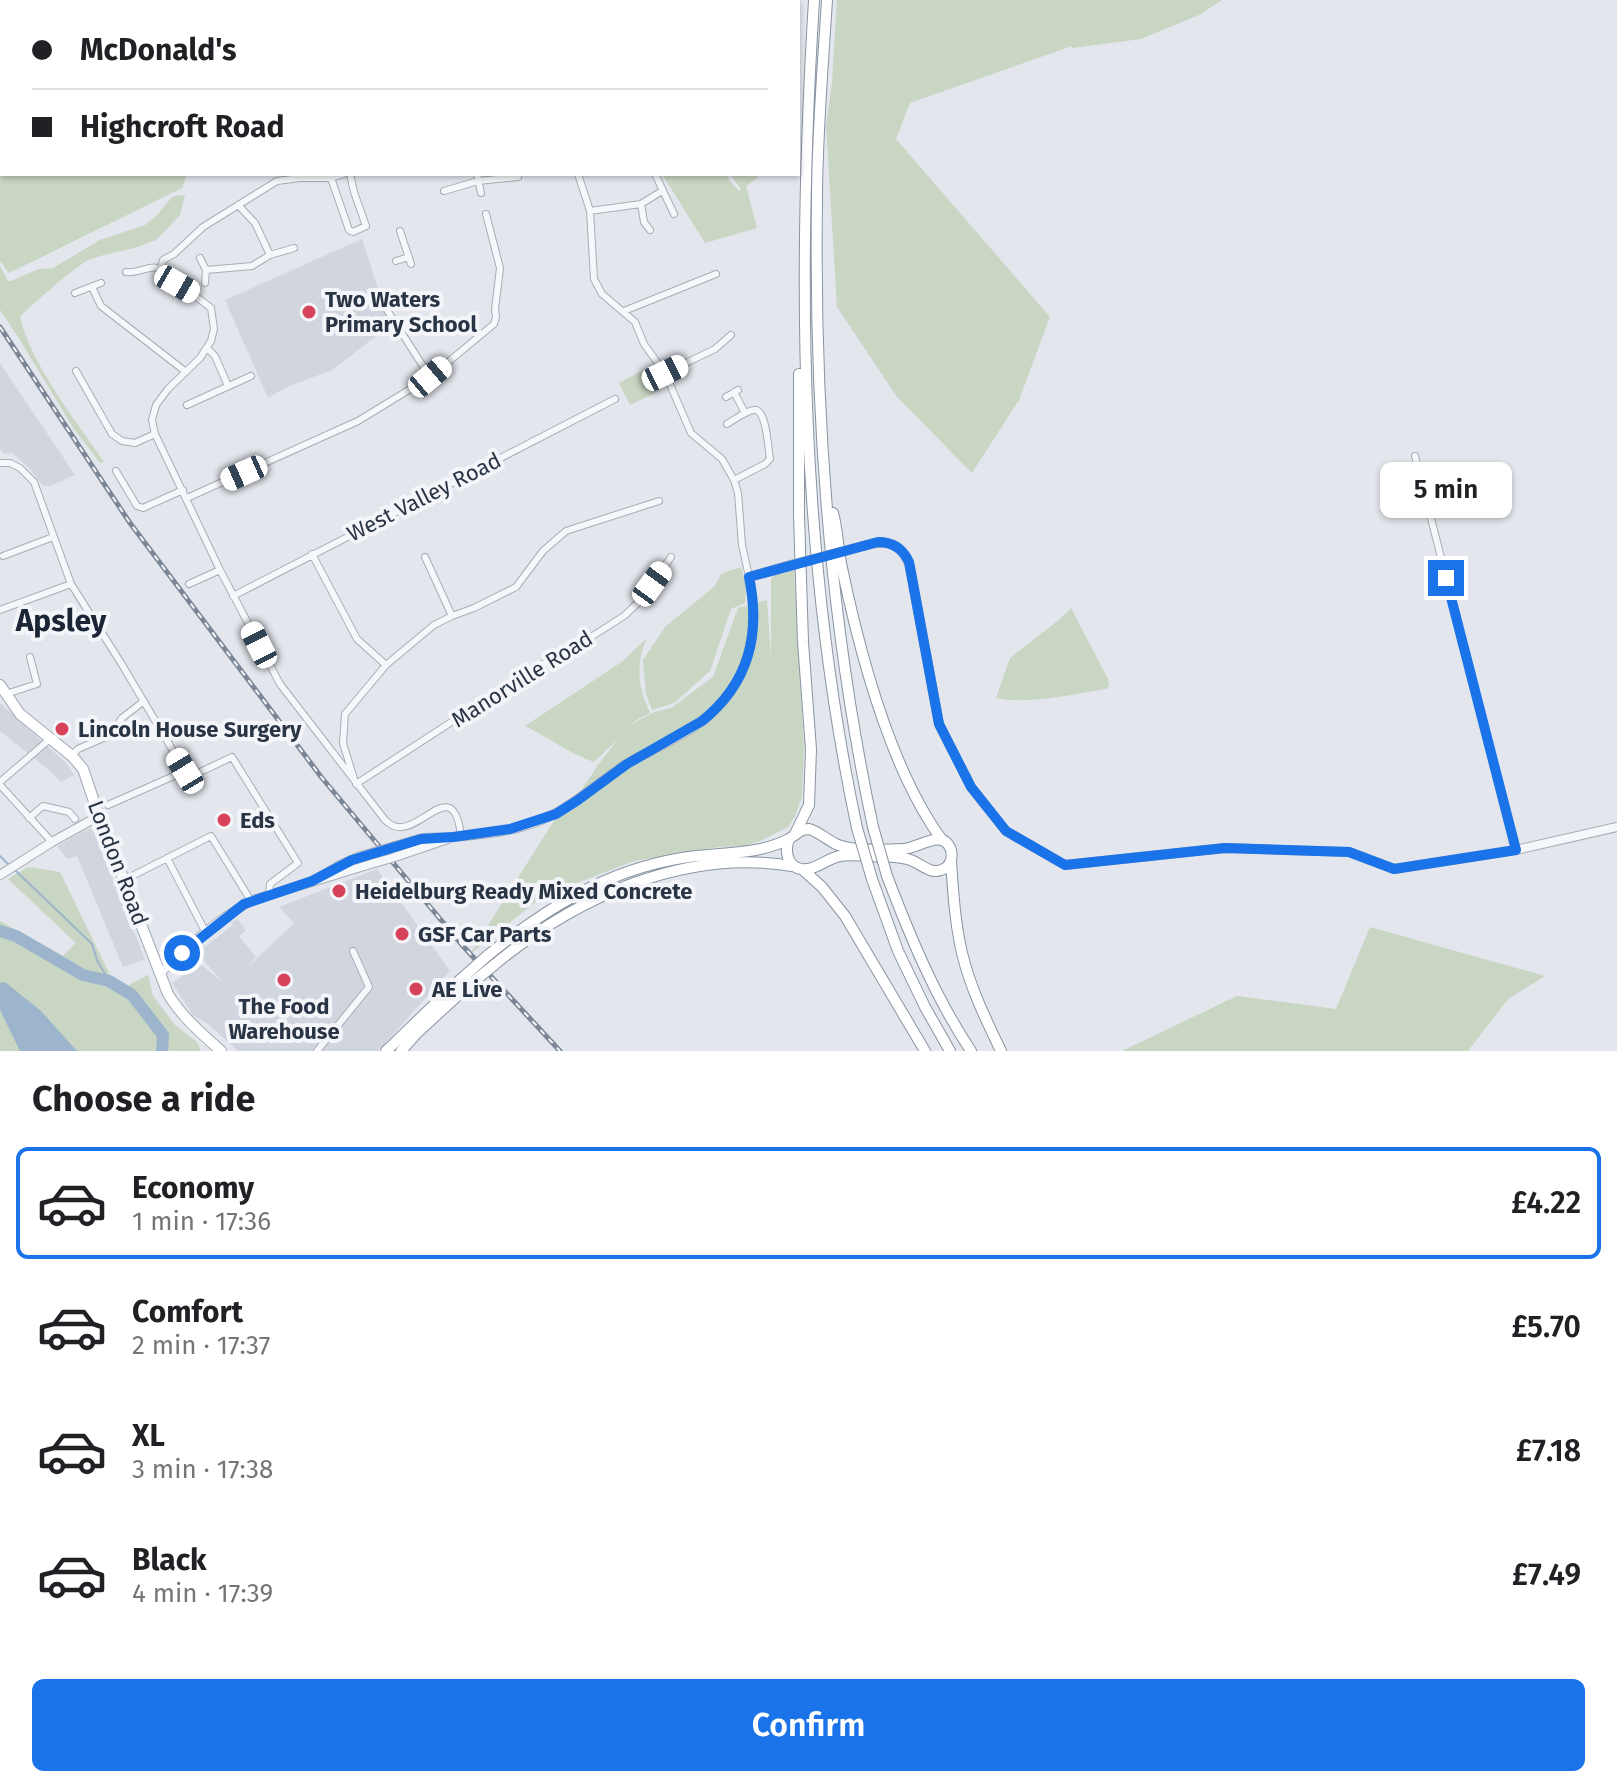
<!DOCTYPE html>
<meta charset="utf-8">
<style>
:root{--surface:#fff;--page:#f2f2f2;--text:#202124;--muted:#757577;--line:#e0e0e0;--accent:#1a73e8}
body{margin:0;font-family:"Fira Sans",sans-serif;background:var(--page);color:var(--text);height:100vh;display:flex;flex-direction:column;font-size:30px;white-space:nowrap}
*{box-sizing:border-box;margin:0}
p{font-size:26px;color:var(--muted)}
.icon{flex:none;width:44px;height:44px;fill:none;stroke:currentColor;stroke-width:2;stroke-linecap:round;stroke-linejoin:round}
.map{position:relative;height:1051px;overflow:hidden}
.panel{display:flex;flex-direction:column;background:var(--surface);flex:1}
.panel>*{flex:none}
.hud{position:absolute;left:0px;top:0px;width:800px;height:176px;box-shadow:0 2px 6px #0004;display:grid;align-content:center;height:176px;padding:0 32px;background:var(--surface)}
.end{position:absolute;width:36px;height:36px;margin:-18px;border:10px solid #1a73e8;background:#fff;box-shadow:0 0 0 4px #fff}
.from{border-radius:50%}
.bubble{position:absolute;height:56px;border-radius:12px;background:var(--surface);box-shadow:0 2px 6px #0004;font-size:26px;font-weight:600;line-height:56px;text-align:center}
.car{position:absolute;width:24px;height:48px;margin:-24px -12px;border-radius:10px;box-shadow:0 0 6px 2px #0007;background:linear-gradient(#fff 24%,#345 0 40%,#fff 0 76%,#345 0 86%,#fff 0)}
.hud b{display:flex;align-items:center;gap:28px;height:76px;font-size:30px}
.hud b+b{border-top:2px solid var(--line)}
.hud i{width:20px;height:20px;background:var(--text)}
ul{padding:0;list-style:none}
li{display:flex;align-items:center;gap:24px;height:112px;margin:0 16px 12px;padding:0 16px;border:4px solid transparent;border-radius:12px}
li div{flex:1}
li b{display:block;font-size:30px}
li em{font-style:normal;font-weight:600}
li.current{border-color:var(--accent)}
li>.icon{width:72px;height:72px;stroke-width:1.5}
h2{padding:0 32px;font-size:36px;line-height:96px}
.cta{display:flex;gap:16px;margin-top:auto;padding:16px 32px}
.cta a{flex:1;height:92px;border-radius:12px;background:var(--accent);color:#fff;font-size:32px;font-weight:600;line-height:92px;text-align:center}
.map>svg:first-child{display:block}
.built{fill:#d1d5de}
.green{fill:#c8d6c3}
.water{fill:#9cb5cd}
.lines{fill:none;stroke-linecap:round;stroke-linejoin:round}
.stream{stroke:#9cb5cd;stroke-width:2}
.river{stroke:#9cb5cd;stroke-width:12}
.minor-casing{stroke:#a7adb7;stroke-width:8}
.tertiary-casing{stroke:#a7adb7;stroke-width:10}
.primary-casing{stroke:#a1abb8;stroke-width:12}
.trunk-casing{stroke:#8994a3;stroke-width:12}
.minor{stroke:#f6f7fa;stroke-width:6}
.tertiary{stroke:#f6f7fa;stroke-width:8}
.primary{stroke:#fff;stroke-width:10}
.trunk{stroke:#fff;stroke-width:10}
.rail-casing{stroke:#7b8696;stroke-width:5}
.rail{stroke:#f3f5f9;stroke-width:2;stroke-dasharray:6;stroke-linecap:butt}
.tertiary-bridge-casing{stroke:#a7adb7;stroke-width:10;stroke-linecap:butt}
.trunk-bridge-casing{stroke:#8994a3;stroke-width:12;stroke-linecap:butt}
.tertiary-bridge{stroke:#f6f7fa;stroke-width:8}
.trunk-bridge{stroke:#fff;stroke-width:10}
.route{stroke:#1a73e8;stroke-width:10}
.poi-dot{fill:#d6425a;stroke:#f3f5f9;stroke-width:3}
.labels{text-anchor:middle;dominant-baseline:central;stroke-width:8;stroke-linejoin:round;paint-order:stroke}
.poi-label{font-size:22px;font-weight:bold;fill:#293445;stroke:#f3f5f9;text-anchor:start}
.street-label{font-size:22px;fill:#293445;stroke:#f3f5f9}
.district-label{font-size:30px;font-weight:bold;fill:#1b2536;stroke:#f3f5f9}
</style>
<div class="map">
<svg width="1617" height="1051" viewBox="0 0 1617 1051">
<rect width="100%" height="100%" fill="#e3e6ec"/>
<!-- built -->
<path class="built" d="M362,239L382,301L392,324L332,370L287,387L268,398L225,300Z
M0,363L75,475L50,486H43L30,469L12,453L4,454L0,448Z
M0,703L67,764L74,775L61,782L50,771L0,731Z
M90,828L94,832L145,959L123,967L77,856L67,859L57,846Z
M377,869L450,971L378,1051H238L208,1024L193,1015L172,983L200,964L223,982L192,948L199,942L205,947L233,925L231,922L238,919L246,931L239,936L256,957L248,967L294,923L279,907Z"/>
<!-- green -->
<path class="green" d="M0,0H393V2H2V174H187L182,188L9,273L0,261Z
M837,0H1222L1199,15L1141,39L1072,48V46L910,103L896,139L1050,317L1019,400L972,473L897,397L837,307L826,126L832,83Z
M662,174H727L729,180L739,191L741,189L730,174H757L758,177L746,186L757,228L705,243Z
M185,195L180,215L156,240L134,248L100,256L86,261L63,278L20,316C28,360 78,424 104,462L100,463L72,426L20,340L0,310V266L8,281H11L39,269L53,268L100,240L145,225L157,215L173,196Z
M649,367L661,390L630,405L619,383Z
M741,567L746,587L745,603L731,609L710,671L674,703L652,710L646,694L643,660L665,627L715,586L721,574Z
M794,569L804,748L802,797L795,816L788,827L760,841L745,846L718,847L634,861L543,896L470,954L555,819L569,809L598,765L618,739L594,762C570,754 548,737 525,726L623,661L647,638C635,664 638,688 650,713L638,719L630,725L654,712L671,708L713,677L738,608L767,600L771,658V578L777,573Z
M1071,608L1108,679L1109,686L1106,689C1073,694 1029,705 996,698L1010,658L1060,619Z
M28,867L60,872L111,977L127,986L148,975L153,996L175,1025L197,1042L201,1051H0V921L63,956L76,943L8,879Z
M1370,927L1545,976L1508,999L1468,1051H1122L1237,996L1336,1009Z"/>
<!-- water -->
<path class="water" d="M5,982L41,1011L77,1051H20L0,1010V983Z"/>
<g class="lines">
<!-- stream -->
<path class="stream" d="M657,2V0
M0,856L8,864
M16,871L92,944L97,960L109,981"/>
<!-- river -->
<path class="river" d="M0,931L16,936L83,975L109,981L132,995L163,1035L162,1051"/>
<!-- minor casing -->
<g class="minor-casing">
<path id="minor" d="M344,174L331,178H300L277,181L203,227L174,254L163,260L161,269L165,273L211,308L214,329L211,341L200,358L168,389L156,405L152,420L155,434L220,570L280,684L385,820C390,824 394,828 402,827C427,825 454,778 461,836
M477,174L481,193
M578,174L590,211L594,279L602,294L635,322L644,344L665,373L691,433L722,459L734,480L738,493L742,545L749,577
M655,174L674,214
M331,178L349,230L353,232L366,226L354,192L350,174
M444,191L478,181L518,177
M641,204L644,222L650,230
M590,211L641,204L662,191
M400,231L411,264
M270,255L294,248
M200,258L206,270L252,266L270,255L255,223L238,205
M396,261L409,257
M126,272C139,274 149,264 161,269
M205,283L206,270
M92,287L101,306L186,372
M75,293L101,283
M387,310L430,377
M624,311L716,274
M207,348L215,356L228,386
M76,371L112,434L122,441L135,443L155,434
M665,373L715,349L731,335
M734,392L745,413
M726,397L738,390
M187,405L251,376
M727,424C734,420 748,409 756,410C767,413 768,449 770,459L765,464L734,480
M1415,456L1516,850
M0,463H10L20,468L34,482L71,584L121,663L185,771
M116,471L137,506L143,508L183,490
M187,498L358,421L430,377L494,324L496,317L495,309L500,268L486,214
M312,554L357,639L386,665
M3,556L53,537
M425,557L452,616
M189,584L220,570
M233,596L615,399
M0,610L71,584
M6,694L37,684L30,657
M72,756L78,749L110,735L122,718L144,701
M354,779L343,743L345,714L386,665L434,625L452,616L474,608L516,587L543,551L566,531L659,501
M0,782L50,739
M356,784L533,669L569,651L624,616L641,600L671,557
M0,785L52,842
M108,805L185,771L190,774H196L232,757L298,863L270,884L269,895
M29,818L43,806L69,812L75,819
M167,858L206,933
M124,880L211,836L251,901
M317,1051L369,987L353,951"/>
</g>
<!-- tertiary casing -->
<g class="tertiary-casing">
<path id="tertiary" d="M863,546C886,539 902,542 910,567L939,724L971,787L1006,831L1065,865L1225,848L1349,852L1394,869L1516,850L1617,827
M395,846C404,844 414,840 424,838C434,837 444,838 454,837C476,835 499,833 521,827C567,814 587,790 625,765C646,752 668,743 689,730C745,696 762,638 749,577L790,565
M392,858L448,839
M0,875L52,842L99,816
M320,877L340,865L358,857
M161,973C181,950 228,911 256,899L374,863"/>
</g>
<!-- primary casing -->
<g class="primary-casing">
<path id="primary" d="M0,685L20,714L72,756L83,769L99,816L168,994C182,1017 201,1033 221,1051"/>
</g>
<!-- trunk casing -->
<g class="trunk-casing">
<path id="trunk" d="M814,0C797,276 799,556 857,828
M827,0C823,66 817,133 817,200C814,410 829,621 873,827
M833,513C838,531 838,550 842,568C860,654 890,769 942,840
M809,829C819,832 826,839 836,844C851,851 885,850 903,849C918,849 943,827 951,850C953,858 950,868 941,870C929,875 919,861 907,859C896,856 882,857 871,856C860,856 850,854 840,856C829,858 822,865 812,868C791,874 783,856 789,839L802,830Z
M795,834L809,805L811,749L803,642L799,515V374
M951,861C953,891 955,923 962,953C970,987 986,1020 1001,1051
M802,869L822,887L845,916L925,1051
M887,876C910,936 935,997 971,1051
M872,879L898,951L925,1007L950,1051
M487,956C545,909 607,870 682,858C718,852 756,856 789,839
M494,965C576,897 685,848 792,866
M386,1051L461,979
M401,1051L417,1033L467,987"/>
</g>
<!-- minor -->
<use href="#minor" class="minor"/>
<!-- tertiary -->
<use href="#tertiary" class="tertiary"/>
<!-- primary -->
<use href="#primary" class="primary"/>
<!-- trunk -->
<use href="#trunk" class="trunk"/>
<!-- rail casing -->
<g class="rail-casing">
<path id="rail" d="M0,327L130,523L322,778L462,945L560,1051"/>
</g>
<!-- rail -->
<use href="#rail" class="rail"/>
<!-- tertiary-bridge casing -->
<g class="tertiary-bridge-casing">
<path id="tertiary-bridge" d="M790,565L863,546
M358,857L395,846
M374,863L392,858"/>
</g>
<!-- trunk-bridge casing -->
<g class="trunk-bridge-casing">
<path id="trunk-bridge" d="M873,827L887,876
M857,828L872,879
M461,979L487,956
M467,987L494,965"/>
</g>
<!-- tertiary-bridge -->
<use href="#tertiary-bridge" class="tertiary-bridge"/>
<!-- trunk-bridge -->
<use href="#trunk-bridge" class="trunk-bridge"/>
</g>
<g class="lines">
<!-- route -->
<path class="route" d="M182,953L244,904L312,881L352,860L421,839L453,837L510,829L556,814L578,800L627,764L702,721C749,683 761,635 749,577L878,542C893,542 903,549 909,562L939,724L971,787L1006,831L1065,865L1225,848L1349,852L1394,869L1516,850L1446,578"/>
</g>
<!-- markers -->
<g class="poi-dot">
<circle cx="309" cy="312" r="8"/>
<circle cx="62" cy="729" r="8"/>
<circle cx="224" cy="820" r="8"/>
<circle cx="339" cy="891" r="8"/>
<circle cx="402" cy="934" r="8"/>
<circle cx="284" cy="980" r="8"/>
<circle cx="416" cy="989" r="8"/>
</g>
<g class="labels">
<!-- poi labels -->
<g class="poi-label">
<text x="325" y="299">Two Waters<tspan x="325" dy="25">Primary School</tspan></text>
<text x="78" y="729">Lincoln House Surgery</text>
<text x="240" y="820">Eds</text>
<text x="355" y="891">Heidelburg Ready Mixed Concrete</text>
<text x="418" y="934">GSF Car Parts</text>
<text x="432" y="989">AE Live</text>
<text x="284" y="1006" text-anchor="middle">The Food<tspan x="284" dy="25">Warehouse</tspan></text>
</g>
<!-- street labels -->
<g class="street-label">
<text transform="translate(424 497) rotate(-27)">West Valley Road</text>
<text transform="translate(522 679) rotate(-32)">Manorville Road</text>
<text transform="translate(118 863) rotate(69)">London Road</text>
</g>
<!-- district labels -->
<g class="district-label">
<text x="61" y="621">Apsley</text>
</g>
</g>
</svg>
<i class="end from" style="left:182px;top:953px"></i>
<i class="end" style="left:1446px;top:578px"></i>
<div class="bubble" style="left:1380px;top:462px;width:132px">5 min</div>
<i class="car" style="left:177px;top:284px;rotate:120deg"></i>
<i class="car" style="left:665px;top:373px;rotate:64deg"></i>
<i class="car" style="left:430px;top:377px;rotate:50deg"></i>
<i class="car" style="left:244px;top:473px;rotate:246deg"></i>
<i class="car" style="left:652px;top:584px;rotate:36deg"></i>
<i class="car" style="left:259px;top:645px;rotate:333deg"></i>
<i class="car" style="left:185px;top:771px;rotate:329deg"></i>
<div class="hud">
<b><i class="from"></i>McDonald's</b>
<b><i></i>Highcroft Road</b>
</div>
</div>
<section class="panel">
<h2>Choose a ride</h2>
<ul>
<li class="current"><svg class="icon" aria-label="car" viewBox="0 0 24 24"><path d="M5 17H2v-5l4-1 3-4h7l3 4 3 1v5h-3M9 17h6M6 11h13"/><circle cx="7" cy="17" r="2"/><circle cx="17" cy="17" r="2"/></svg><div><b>Economy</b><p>1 min · 17:36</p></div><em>£4.22</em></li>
<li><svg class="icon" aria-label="car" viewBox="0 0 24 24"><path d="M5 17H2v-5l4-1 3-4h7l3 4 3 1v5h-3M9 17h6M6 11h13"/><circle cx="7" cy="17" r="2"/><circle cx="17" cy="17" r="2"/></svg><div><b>Comfort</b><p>2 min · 17:37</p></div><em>£5.70</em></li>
<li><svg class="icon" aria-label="car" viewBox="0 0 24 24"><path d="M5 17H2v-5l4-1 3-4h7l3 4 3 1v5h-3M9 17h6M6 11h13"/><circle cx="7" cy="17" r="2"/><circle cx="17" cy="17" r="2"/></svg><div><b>XL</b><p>3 min · 17:38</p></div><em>£7.18</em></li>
<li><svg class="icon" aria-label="car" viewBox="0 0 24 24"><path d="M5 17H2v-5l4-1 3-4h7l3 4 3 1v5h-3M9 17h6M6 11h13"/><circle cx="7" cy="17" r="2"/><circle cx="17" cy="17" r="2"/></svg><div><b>Black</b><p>4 min · 17:39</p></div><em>£7.49</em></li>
</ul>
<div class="cta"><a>Confirm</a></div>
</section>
